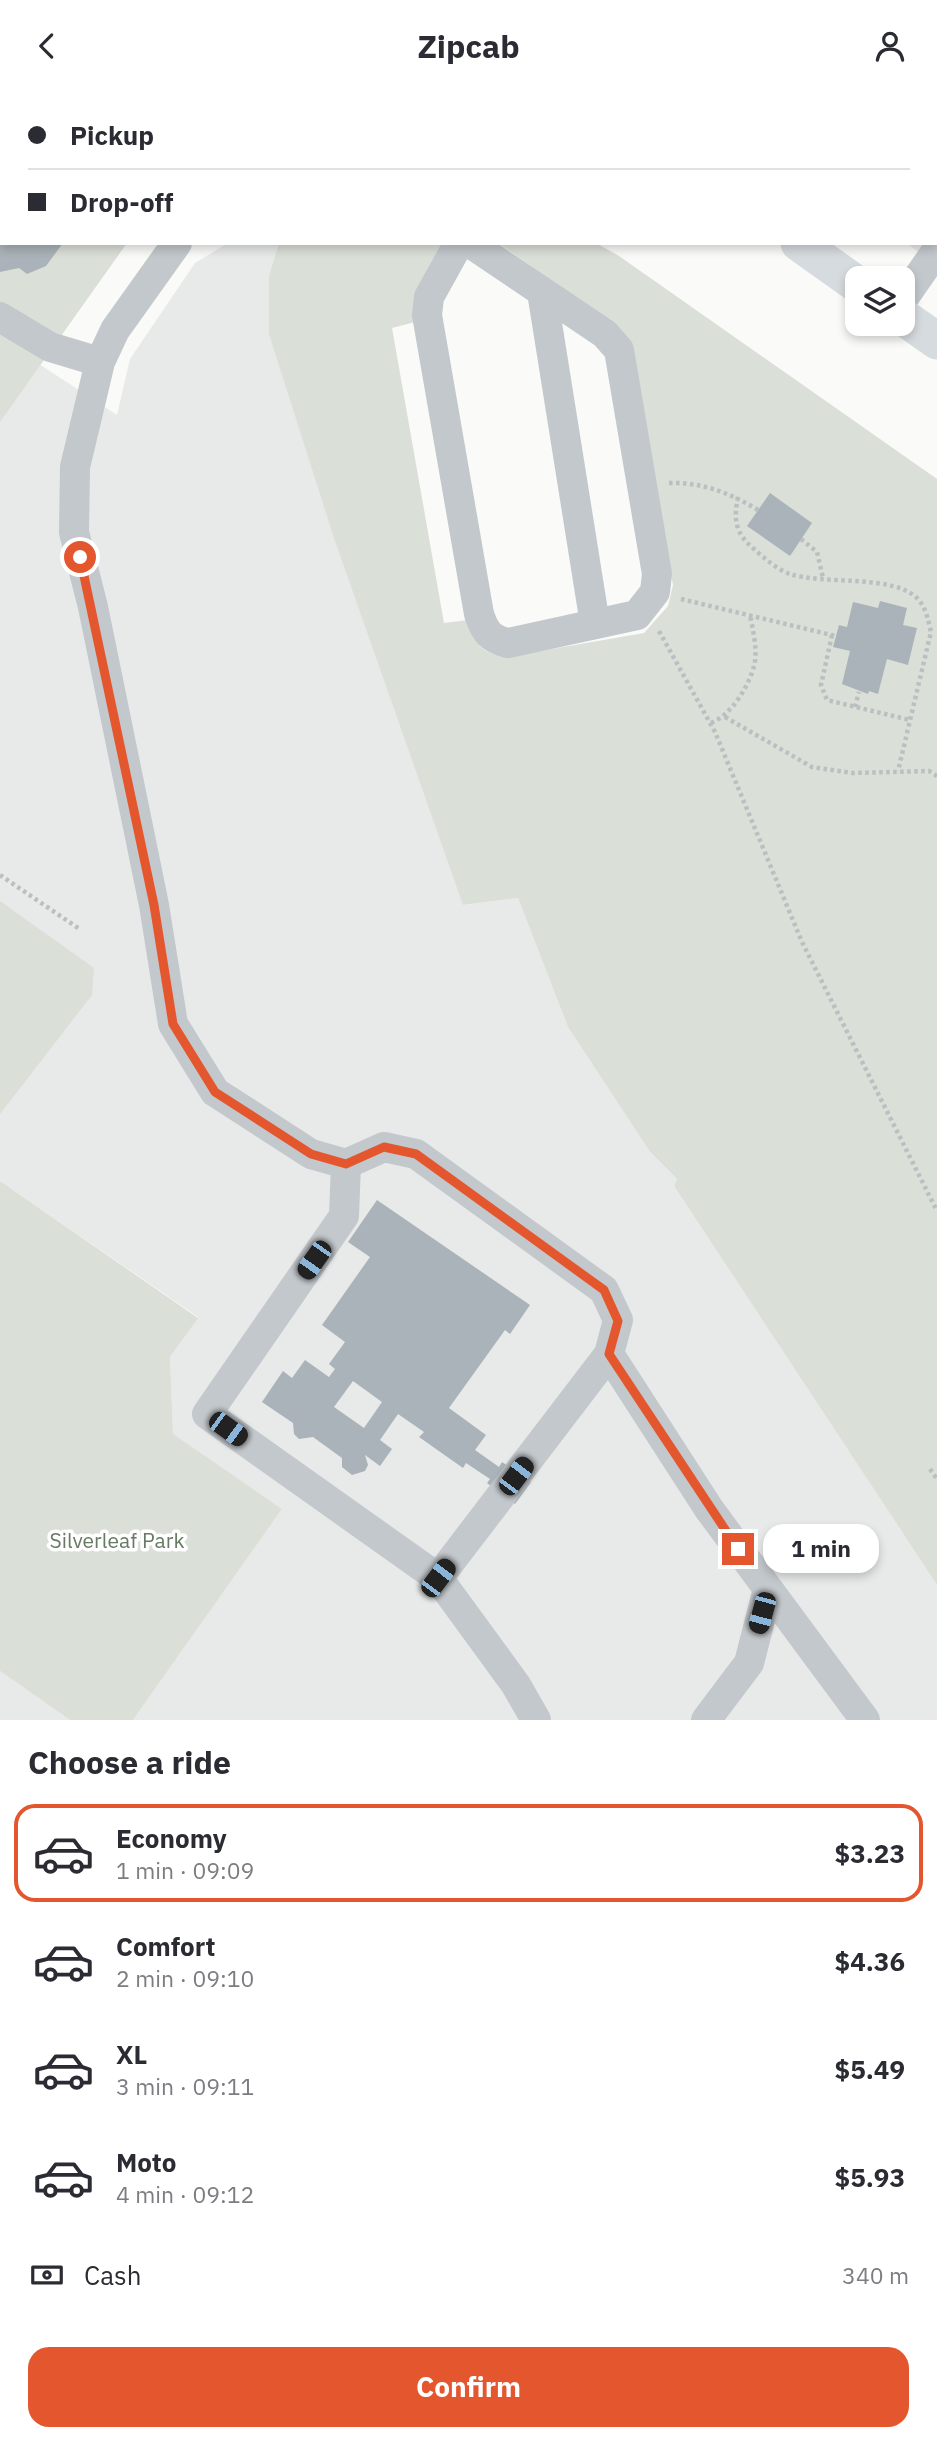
<!DOCTYPE html>
<meta charset="utf-8">
<style>
:root{--surface:#fff;--page:#f7f7f7;--text:#2b2b33;--muted:#7c7c81;--line:#e1e1e2;--accent:#e4572e}
body{margin:0;font-family:"IBM Plex Sans",sans-serif;background:var(--page);color:var(--text);height:100vh;display:flex;flex-direction:column;font-size:26px;white-space:nowrap}
*{box-sizing:border-box;margin:0}
p{font-size:23px;color:var(--muted)}
.icon{flex:none;width:38px;height:38px;fill:none;stroke:currentColor;stroke-width:2;stroke-linecap:round;stroke-linejoin:round}
.map{position:relative;height:1629px;overflow:hidden}
.sheet{display:flex;flex-direction:column;background:var(--surface);flex:1}
.sheet>*{flex:none}
.top-card{position:absolute;left:0px;top:0px;width:938px;height:154px;box-shadow:0 4px 10px #0003;display:grid;align-content:center;height:154px;padding:0 28px;background:var(--surface)}
.tools{position:absolute;left:845px;top:175px;display:grid;gap:14px}
.tools a{display:grid;place-items:center;width:70px;height:70px;border-radius:14px;background:var(--surface);box-shadow:0 4px 10px #0003;font-size:35px}
.end{position:absolute;width:32px;height:32px;margin:-16px;border:9px solid #e4572e;background:#fff;box-shadow:0 0 0 4px #fff}
.from{border-radius:50%}
.bubble{position:absolute;height:49px;border-radius:21px;background:var(--surface);box-shadow:0 4px 10px #0003;font-size:23px;font-weight:800;line-height:49px;text-align:center}
.car{position:absolute;width:21px;height:42px;margin:-21px -10px;border-radius:9px;box-shadow:0 0 5px 2px #0007;background:linear-gradient(#222 24%,#8ab4d8 0 40%,#222 0 76%,#8ab4d8 0 86%,#222 0)}
.top-card b{display:flex;align-items:center;gap:24px;height:66px;font-size:26px}
.top-card b+b{border-top:2px solid var(--line)}
.top-card i{width:18px;height:18px;background:var(--text)}
ul{padding:0;list-style:none}
li{display:flex;align-items:center;gap:21px;height:98px;margin:0 14px 10px;padding:0 14px;border:4px solid transparent;border-radius:21px}
li div{flex:1}
li b{display:block;font-size:26px}
li em{font-style:normal;font-weight:800}
li.selected{border-color:var(--accent)}
li>.icon{width:63px;height:63px;stroke-width:1.5}
h2{padding:0 28px;font-size:32px;line-height:84px}
.pay{display:flex;align-items:center;gap:18px;height:77px;padding:0 28px;font-size:26px}
.pay p{margin-inline-start:auto}
.action{display:flex;gap:14px;margin-top:auto;padding:14px 28px}
.action a{flex:1;height:80px;border-radius:21px;background:var(--accent);color:#fff;font-size:28px;font-weight:800;line-height:80px;text-align:center}
header{display:flex;justify-content:space-between;align-items:center;height:91px;padding:0 28px;background:var(--surface);font-size:32px;font-weight:800}
.map>svg:first-child{display:block}
.built{fill:#e8e9e9}
.green{fill:#dadfd7}
.building{fill:#aab3b9;fill-rule:evenodd}
.lines{fill:none;stroke-linecap:round;stroke-linejoin:round}
.path{stroke:#bbbfc2;stroke-width:4.5;stroke-dasharray:3.5 3.5;stroke-linecap:butt}
.minor{stroke:#c3c8cc;stroke-width:30}
.major{stroke:#d6dbdf;stroke-width:37}
.route{stroke:#e4572e;stroke-width:9}
.labels{text-anchor:middle;dominant-baseline:central;stroke-width:7;stroke-linejoin:round;paint-order:stroke}
.park-label{font-size:21px;fill:#687a64;stroke:#fff}
</style>
<header><svg class="icon" aria-label="back" viewBox="0 0 24 24"><path d="M15 5l-7 7 7 7"/></svg>Zipcab<svg class="icon" aria-label="person" viewBox="0 0 24 24"><circle cx="12" cy="8" r="4"/><path d="M4 21q1-7 8-7t8 7"/></svg></header>
<div class="map">
<svg width="937" height="1629" viewBox="0 0 937 1629">
<rect width="100%" height="100%" fill="#fafaf8"/>
<!-- built -->
<path class="built" d="M839,0H937V174L906,152H936V2Z
M228,152H279L269,184L464,814L518,807L568,936L650,1061L677,1088L674,1095L937,1494V1629H133L282,1418L173,1344L170,1266L198,1226L0,1090V324L36,271L117,324L130,268L195,172Z
M0,1580L70,1629H0Z"/>
<!-- green -->
<path class="green" d="M0,0H234L2,2V152H127L0,331Z
M691,0H839L694,2Z
M279,152H447L415,231L392,237L444,532L468,529C475,555 484,565 511,565L644,542L668,515L673,494L628,247L610,230L498,152H596L619,165L937,388V1494L674,1095L677,1088L650,1061L568,936L518,807L463,814L334,447L269,243V184Z
M0,810L94,877L92,904L0,1023Z
M0,1090L198,1227L170,1266L173,1343L282,1418L133,1629H70L0,1580Z"/>
<!-- building -->
<path class="building" d="M0,152H63L46,175L27,183L19,177L0,181Z
M770,402L812,432L790,465L747,435Z
M880,510L907,517L903,534L917,537L908,574L887,568L878,603L869,600L868,603L842,593L850,560L833,556L839,534L847,536L853,511L878,517Z
M377,1109L530,1214L510,1243L505,1239L449,1317L486,1344L475,1359L499,1376L502,1371L531,1391L515,1413L487,1392L490,1388L466,1372L463,1377L419,1346L424,1341L398,1323L380,1349L392,1358L380,1375L365,1364L368,1374L365,1380L352,1384L342,1376V1367L313,1346L299,1348L294,1343L293,1332L262,1311L283,1280L292,1287L305,1269L329,1286L335,1278L329,1273L345,1251L322,1234L370,1166L348,1151ZM353,1290L382,1311L364,1337L334,1316Z"/>
<g class="lines">
<!-- path -->
<path class="path" d="M669,392C702,391 730,402 758,419
M738,406C733,430 736,443 754,458C764,467 778,479 790,483C824,494 892,483 917,507C926,516 928,529 931,541L898,680
M801,448L817,461L823,487
M681,508L836,545
M659,540L715,641L802,851L937,1120
M832,544L821,594L827,609L910,629
M855,616L859,601
M725,626L812,676L853,682L929,680L937,685
M711,632C731,624 748,597 754,575C758,560 753,539 750,524
M0,784L81,839
M930,1378L937,1388"/>
<!-- minor -->
<path class="minor" d="M59,0L61,2
M129,2L130,0
M285,2L286,0
M560,2L561,0
M177,152L115,239L100,271L75,376L74,441L93,516L154,814L173,933L215,1001L311,1063L346,1073L384,1056L416,1063L604,1199L618,1229L609,1263L438,1487L207,1323L344,1125L346,1073
M459,152L429,206L427,224L479,523C485,541 490,548 508,552L637,524L655,501L657,483L619,259L605,243L470,152
M542,201L595,533
M903,208L937,159
M0,226L50,256L100,271
M609,1263L709,1418L865,1629
M438,1487L516,1594L536,1629
M706,1629L749,1572L768,1498"/>
<!-- major -->
<path class="major" d="M584,0L587,2
M799,152L858,194
M903,226L937,250"/>
</g>
<g class="lines">
<!-- route -->
<path class="route" d="M80,466L154,814L173,933L215,1001L311,1063L346,1073L384,1056L416,1063L604,1199L618,1230L609,1263L738,1458"/>
</g>
<g class="labels">
<!-- park labels -->
<g class="park-label">
<text x="117" y="1449">Silverleaf Park</text>
</g>
</g>
</svg>
<div class="tools">
<a><svg class="icon" aria-label="layers" viewBox="0 0 24 24"><path d="M12 4l9 5-9 5-9-5zM3 14l9 5 9-5"/></svg></a>
</div>
<i class="end from" style="left:80px;top:466px"></i>
<i class="end" style="left:738px;top:1458px"></i>
<div class="bubble" style="left:763px;top:1433px;width:116px">1 min</div>
<i class="car" style="left:314px;top:1169px;rotate:215deg"></i>
<i class="car" style="left:228px;top:1338px;rotate:126deg"></i>
<i class="car" style="left:516px;top:1385px;rotate:37deg"></i>
<i class="car" style="left:438px;top:1487px;rotate:37deg"></i>
<i class="car" style="left:762px;top:1522px;rotate:195deg"></i>
<div class="top-card">
<b><i class="from"></i>Pickup</b>
<b><i></i>Drop-off</b>
</div>
</div>
<section class="sheet">
<h2>Choose a ride</h2>
<ul>
<li class="selected"><svg class="icon" aria-label="car" viewBox="0 0 24 24"><path d="M5 17H2v-5l4-1 3-4h7l3 4 3 1v5h-3M9 17h6M6 11h13"/><circle cx="7" cy="17" r="2"/><circle cx="17" cy="17" r="2"/></svg><div><b>Economy</b><p>1 min · 09:09</p></div><em>$3.23</em></li>
<li><svg class="icon" aria-label="car" viewBox="0 0 24 24"><path d="M5 17H2v-5l4-1 3-4h7l3 4 3 1v5h-3M9 17h6M6 11h13"/><circle cx="7" cy="17" r="2"/><circle cx="17" cy="17" r="2"/></svg><div><b>Comfort</b><p>2 min · 09:10</p></div><em>$4.36</em></li>
<li><svg class="icon" aria-label="car" viewBox="0 0 24 24"><path d="M5 17H2v-5l4-1 3-4h7l3 4 3 1v5h-3M9 17h6M6 11h13"/><circle cx="7" cy="17" r="2"/><circle cx="17" cy="17" r="2"/></svg><div><b>XL</b><p>3 min · 09:11</p></div><em>$5.49</em></li>
<li><svg class="icon" aria-label="car" viewBox="0 0 24 24"><path d="M5 17H2v-5l4-1 3-4h7l3 4 3 1v5h-3M9 17h6M6 11h13"/><circle cx="7" cy="17" r="2"/><circle cx="17" cy="17" r="2"/></svg><div><b>Moto</b><p>4 min · 09:12</p></div><em>$5.93</em></li>
</ul>
<div class="pay"><svg class="icon" aria-label="cash" viewBox="0 0 24 24"><path d="M3 7h18v10H3z"/><circle cx="12" cy="12" r="2"/></svg>Cash<p>340 m</p></div>
<div class="action"><a>Confirm</a></div>
</section>
